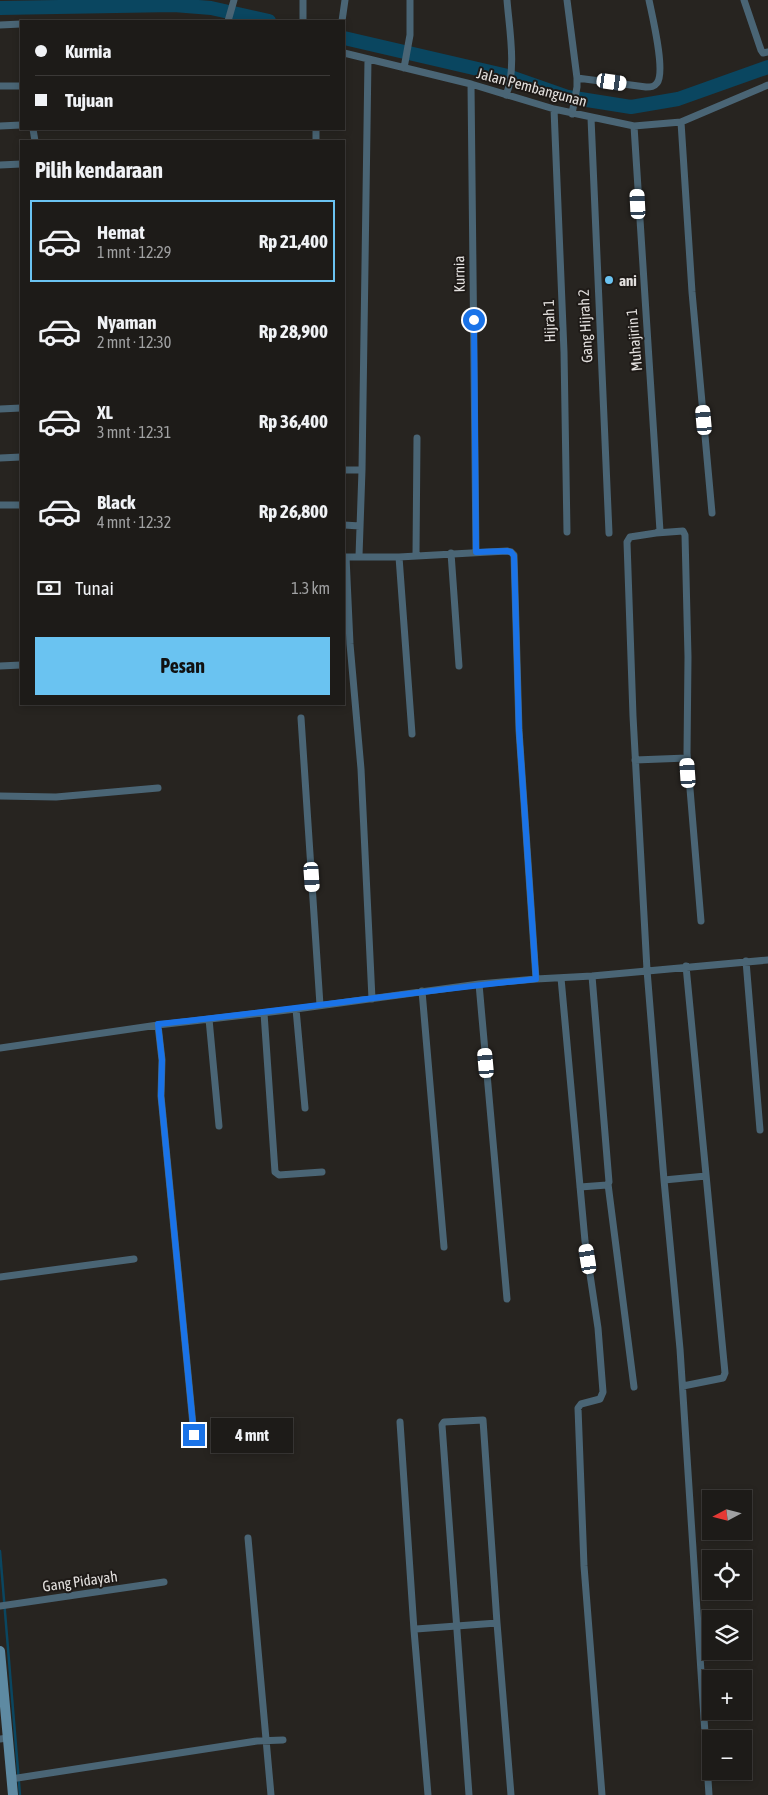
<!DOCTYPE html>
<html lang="id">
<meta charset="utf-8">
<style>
:root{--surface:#1d1b18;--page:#2a2825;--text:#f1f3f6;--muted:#a0a1a2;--line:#3b3937;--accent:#6ac3f1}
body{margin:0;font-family:"Asap Condensed",sans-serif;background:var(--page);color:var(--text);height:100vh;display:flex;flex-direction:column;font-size:19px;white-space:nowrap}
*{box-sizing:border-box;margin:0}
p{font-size:16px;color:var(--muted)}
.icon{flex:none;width:28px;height:28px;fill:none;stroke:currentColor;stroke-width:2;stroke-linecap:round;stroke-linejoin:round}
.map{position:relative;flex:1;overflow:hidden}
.drawer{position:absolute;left:20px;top:140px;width:325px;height:565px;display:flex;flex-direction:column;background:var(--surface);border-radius:0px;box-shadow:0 2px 8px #0003,0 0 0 1px var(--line)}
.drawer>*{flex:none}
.banner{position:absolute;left:20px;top:20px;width:325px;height:110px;border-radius:0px;box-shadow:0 2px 8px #0003,0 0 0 1px var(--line);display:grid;align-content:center;height:110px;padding:0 15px;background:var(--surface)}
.needle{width:32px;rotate:263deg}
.buttons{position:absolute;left:702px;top:1490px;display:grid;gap:10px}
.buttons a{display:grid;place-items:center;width:50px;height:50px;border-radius:0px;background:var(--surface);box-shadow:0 2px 8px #0003,0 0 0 1px var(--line);font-size:25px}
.end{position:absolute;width:22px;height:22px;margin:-11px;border:6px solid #1a73e8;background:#fff;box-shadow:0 0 0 2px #fff}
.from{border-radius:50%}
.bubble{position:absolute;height:35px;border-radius:0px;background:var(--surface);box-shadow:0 2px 8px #0003,0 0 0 1px var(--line);font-size:16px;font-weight:700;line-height:35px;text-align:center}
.car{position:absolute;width:15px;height:30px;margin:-15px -8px;border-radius:6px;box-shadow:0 0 4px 1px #0007;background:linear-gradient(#fff 24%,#345 0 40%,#fff 0 76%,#345 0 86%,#fff 0)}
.banner b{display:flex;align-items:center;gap:18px;height:48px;font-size:19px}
.banner b+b{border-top:1px solid var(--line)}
.banner i{width:12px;height:12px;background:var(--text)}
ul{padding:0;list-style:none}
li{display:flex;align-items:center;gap:15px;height:82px;margin:0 10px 8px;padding:0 5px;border:2px solid transparent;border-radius:0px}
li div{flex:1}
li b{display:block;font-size:19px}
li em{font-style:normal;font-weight:700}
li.selected{border-color:var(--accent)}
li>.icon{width:45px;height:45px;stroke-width:1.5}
h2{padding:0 15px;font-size:22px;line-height:60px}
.pay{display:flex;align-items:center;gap:12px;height:55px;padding:0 15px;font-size:19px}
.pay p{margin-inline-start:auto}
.button{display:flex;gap:10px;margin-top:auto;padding:10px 15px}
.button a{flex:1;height:58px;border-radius:0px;background:var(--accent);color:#111;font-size:20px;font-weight:700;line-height:58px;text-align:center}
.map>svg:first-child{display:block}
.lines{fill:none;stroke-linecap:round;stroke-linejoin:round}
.stream{stroke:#0a4660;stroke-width:2.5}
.river{stroke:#0a4660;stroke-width:14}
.street{stroke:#4a6575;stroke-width:7}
.secondary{stroke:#5e8aa2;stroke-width:10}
.route{stroke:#1a73e8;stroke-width:6}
.poi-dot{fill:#6ac3f1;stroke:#1e1a17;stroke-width:2}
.labels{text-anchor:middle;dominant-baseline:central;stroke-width:4;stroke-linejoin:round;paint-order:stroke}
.street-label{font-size:15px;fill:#e3e0de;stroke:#1e1a17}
.poi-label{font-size:15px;font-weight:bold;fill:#e3e0de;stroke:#1e1a17;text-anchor:start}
</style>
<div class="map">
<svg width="768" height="1795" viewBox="0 0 768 1795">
<rect width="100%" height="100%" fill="#272420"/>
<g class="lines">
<!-- stream -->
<path class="stream" d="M0,1551L20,1795"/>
<!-- river -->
<path class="river" d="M0,8L174,5L211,8L269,21
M344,38L508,76L568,97L631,107L678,99L768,67"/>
<!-- street -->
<path class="street" d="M303,0V21
M567,0L577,78V87L572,114
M744,0L761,50L763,53L768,52
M228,21L234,0
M342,21L345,0
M0,25L21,24
M344,53L471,84L554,109L634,126L681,122L768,85
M404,68L410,35V0
M577,78L646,87C651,87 654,87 657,83C666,72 652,15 649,0
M471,84L476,552
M0,86H21
M506,95C517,70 509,27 507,0
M554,109L564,352L567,532
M591,118L609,533
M681,122L692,292L712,513
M0,126L21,125
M634,126L660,531L656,533L630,537L627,542L633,716L647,970L664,1180L680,1349L709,1795
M33,129L35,141
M316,141V129
M0,165L21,164
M0,409L21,408
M0,458L21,457
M344,470H362
M0,505H21
M344,525L360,526
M656,533L683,531L685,535L688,657L687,753L701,921
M451,553L459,666
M416,555L417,438
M359,556L362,470L368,59
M399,557L412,734
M0,666L21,665
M301,718L320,1005
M635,760L687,758
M0,796L56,797L158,788
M746,961L760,1130
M561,978L585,1241L598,1328L603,1392L600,1399L581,1404L578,1408L584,1566L602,1795
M479,984L507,1299
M422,991L444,1247
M372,999L361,769L350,644L346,557H399L507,551L511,552L514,555L519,730L536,979
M296,1009L305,1108
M264,1013L275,1172L279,1175L322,1172
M209,1019L219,1126
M158,1025L162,1060L161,1096L194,1435
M0,1048L158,1025L296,1009L479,984L536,979L592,976L768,960
M664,1180L706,1176
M608,1184L634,1387
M580,1187L607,1185L609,1182L592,976
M0,1277L134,1259
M683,1386L723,1378L725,1373L686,966
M400,1422L414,1630
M248,1538L271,1795
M0,1606L164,1582
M497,1623L511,1795
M0,1739L8,1738
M11,1779L257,1741L283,1740
M428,1795L414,1630L416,1629L497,1623L483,1420L444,1422L442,1425L469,1795"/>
<!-- secondary -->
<path class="secondary" d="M0,1651L13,1795"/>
</g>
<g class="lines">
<!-- route -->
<path class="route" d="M194,1435L161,1096L162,1060L158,1024C284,1011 410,992 536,979L519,730L514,556L511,552L507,551L476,552L474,320"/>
</g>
<!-- markers -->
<circle class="poi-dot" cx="609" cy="280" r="5"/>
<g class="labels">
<!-- street labels -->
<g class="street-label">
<text transform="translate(532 87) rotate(15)">Jalan Pembangunan</text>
<text transform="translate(459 274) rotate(-91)">Kurnia</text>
<text transform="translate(549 321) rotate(-92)">Hijrah 1</text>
<text transform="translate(585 326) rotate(-93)">Gang Hijrah 2</text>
<text transform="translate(634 340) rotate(-95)">Muhajirin 1</text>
<text transform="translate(80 1581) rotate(-8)">Gang Pidayah</text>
</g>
<!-- poi labels -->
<g class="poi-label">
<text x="619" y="280">ani</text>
</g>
</g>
</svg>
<div class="buttons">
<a><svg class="needle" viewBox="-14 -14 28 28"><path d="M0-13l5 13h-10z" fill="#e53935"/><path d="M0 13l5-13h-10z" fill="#a0a1a2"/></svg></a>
<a><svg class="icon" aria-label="locate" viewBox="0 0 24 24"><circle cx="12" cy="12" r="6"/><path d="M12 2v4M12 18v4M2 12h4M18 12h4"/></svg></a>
<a><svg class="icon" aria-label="layers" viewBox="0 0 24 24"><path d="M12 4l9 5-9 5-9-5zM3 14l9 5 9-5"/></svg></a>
<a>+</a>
<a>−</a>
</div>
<i class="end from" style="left:474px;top:320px"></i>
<i class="end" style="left:194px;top:1435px"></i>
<div class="bubble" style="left:211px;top:1418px;width:82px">4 mnt</div>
<i class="car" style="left:612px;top:82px;rotate:98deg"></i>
<i class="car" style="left:638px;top:204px;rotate:357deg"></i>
<i class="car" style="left:704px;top:420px;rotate:355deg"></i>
<i class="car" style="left:688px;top:773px;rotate:356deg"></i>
<i class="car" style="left:312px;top:877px;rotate:176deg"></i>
<i class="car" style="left:486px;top:1063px;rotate:355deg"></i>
<i class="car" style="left:588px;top:1259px;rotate:351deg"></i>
<div class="banner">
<b><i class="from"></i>Kurnia</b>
<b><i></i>Tujuan</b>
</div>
<section class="drawer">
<h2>Pilih kendaraan</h2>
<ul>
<li class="selected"><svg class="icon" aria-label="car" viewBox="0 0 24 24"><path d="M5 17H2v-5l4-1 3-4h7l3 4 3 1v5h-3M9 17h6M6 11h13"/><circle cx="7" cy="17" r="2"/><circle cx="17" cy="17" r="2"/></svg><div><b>Hemat</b><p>1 mnt · 12:29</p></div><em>Rp 21,400</em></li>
<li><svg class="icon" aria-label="car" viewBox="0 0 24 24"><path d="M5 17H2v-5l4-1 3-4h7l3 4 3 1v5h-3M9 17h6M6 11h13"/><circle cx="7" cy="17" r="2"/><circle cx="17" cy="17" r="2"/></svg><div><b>Nyaman</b><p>2 mnt · 12:30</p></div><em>Rp 28,900</em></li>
<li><svg class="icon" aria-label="car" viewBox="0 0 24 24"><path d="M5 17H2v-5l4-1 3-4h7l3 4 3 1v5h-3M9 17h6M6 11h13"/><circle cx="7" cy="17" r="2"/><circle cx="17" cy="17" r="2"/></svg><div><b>XL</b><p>3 mnt · 12:31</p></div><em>Rp 36,400</em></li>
<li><svg class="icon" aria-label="car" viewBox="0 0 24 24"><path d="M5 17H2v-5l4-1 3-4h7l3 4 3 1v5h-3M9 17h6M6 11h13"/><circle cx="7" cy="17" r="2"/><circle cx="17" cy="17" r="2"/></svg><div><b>Black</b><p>4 mnt · 12:32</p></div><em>Rp 26,800</em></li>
</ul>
<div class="pay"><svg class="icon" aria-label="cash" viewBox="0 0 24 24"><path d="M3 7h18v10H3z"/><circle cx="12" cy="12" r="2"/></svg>Tunai<p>1.3 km</p></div>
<div class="button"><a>Pesan</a></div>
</section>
</div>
